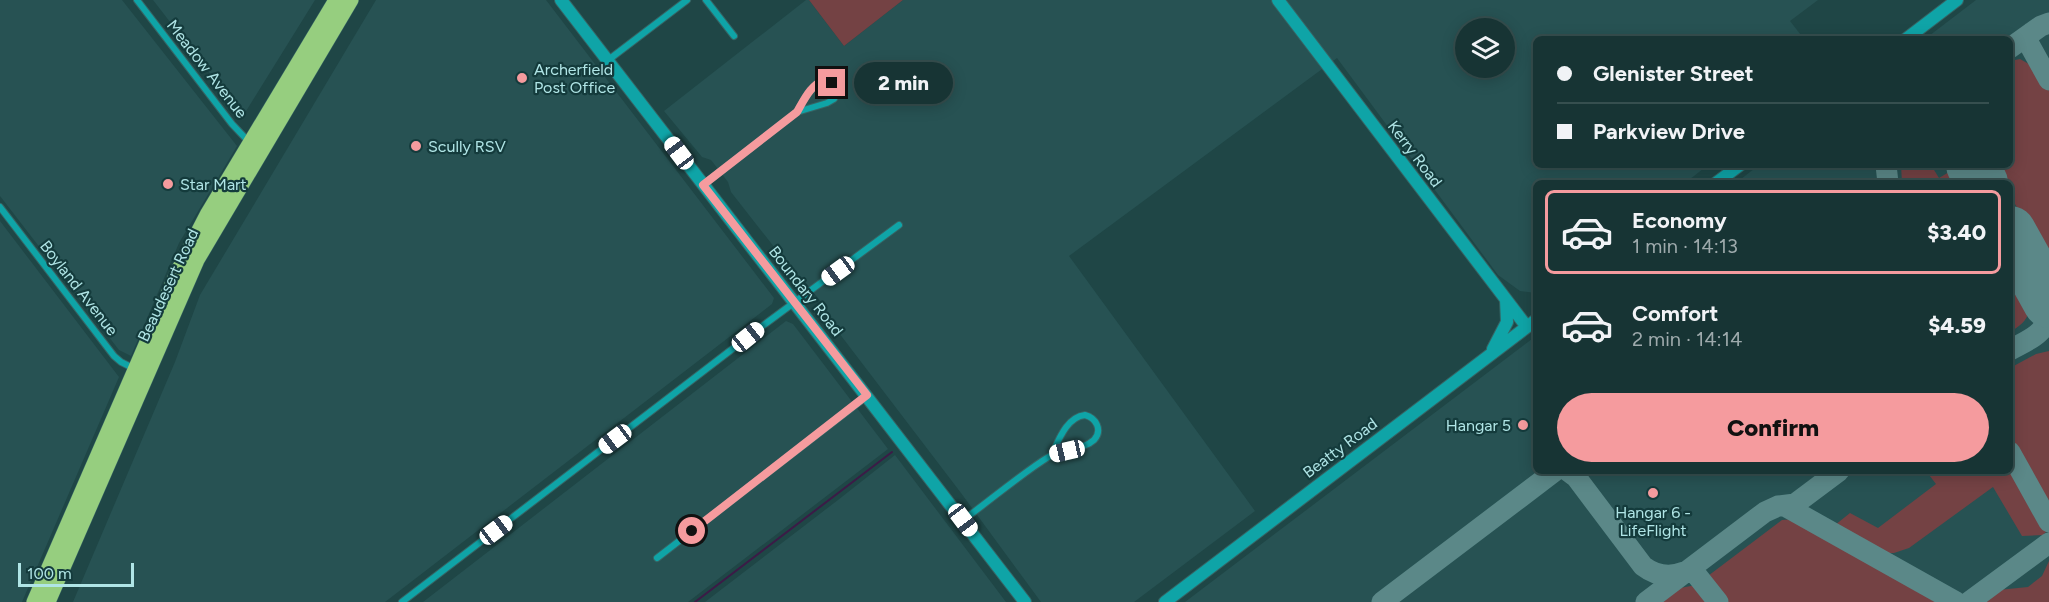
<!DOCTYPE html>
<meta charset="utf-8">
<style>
:root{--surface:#173434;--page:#203c3c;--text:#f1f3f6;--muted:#9eaaac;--line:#364f4f;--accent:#f59b9e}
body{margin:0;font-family:Figtree,sans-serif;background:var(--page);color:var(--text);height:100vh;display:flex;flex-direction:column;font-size:22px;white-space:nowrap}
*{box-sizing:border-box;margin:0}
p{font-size:20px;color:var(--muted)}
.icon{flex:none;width:33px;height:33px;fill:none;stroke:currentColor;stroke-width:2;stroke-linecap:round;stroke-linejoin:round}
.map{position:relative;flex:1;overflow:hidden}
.sheet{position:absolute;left:1533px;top:180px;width:480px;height:294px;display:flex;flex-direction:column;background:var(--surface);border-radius:9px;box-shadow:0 3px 15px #0003,0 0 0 2px var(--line)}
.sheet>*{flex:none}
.hud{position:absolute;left:1533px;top:36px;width:480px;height:132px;border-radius:9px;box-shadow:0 3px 15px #0003,0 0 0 2px var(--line);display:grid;align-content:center;height:132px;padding:0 24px;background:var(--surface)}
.fabs{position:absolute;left:1455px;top:18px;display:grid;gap:12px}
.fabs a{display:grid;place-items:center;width:60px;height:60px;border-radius:50%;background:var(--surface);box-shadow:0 3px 15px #0003,0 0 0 2px var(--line);font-size:30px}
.scale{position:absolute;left:18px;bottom:15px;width:116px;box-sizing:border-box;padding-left:6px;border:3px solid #b0e5e6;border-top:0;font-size:16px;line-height:21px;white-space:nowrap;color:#b0e5e6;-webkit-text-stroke:4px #143b3c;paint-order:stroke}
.end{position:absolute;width:27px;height:27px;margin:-14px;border:8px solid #f59b9e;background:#111;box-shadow:0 0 0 3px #111}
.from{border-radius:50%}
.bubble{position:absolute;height:42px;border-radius:21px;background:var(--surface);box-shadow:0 3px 15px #0003,0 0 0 2px var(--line);font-size:20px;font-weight:800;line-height:42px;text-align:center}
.car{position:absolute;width:18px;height:36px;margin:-18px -9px;border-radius:8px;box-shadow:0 0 4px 2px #0007;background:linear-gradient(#fff 24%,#345 0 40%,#fff 0 76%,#345 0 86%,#fff 0)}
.hud b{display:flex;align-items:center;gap:21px;height:57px;font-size:22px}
.hud b+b{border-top:2px solid var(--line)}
.hud i{width:15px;height:15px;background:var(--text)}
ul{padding:10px 0 0;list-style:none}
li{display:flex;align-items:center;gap:18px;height:84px;margin:0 12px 9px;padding:0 12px;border:3px solid transparent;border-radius:9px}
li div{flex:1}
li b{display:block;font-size:22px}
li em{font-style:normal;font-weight:800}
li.active{border-color:var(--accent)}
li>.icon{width:54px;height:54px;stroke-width:1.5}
.action{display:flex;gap:12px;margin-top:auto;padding:12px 24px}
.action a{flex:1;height:69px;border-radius:36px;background:var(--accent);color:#111;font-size:24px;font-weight:800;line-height:69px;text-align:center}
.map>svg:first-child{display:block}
.built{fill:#275253;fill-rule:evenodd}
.green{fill:#744244}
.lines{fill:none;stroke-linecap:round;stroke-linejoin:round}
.stream{stroke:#3c1b47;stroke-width:2}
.taxiway{stroke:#5b8888;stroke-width:21}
.runway{stroke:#5b8888;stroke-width:52}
.street-casing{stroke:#366464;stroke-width:8}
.secondary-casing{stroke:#366464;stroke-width:14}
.highway-casing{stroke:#366464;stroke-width:16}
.street{stroke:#0fa4a7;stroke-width:6}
.secondary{stroke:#0fa4a7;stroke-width:12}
.highway{stroke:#96ce7f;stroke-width:15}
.route{stroke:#f59b9e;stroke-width:8}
.poi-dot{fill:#f59b9e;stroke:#143b3c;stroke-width:2}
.labels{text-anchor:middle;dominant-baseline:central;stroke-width:4.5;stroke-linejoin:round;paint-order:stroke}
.street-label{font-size:16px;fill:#b0e5e6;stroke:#143b3c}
.poi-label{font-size:16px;fill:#b0e5e6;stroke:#143b3c;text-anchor:start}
</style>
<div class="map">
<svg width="2049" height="602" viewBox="0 0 2049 602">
<rect width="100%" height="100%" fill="#1f4646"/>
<!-- built -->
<path class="built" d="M0,0H122L237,146L179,243L131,356L119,350L0,196Z
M153,0H315L243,116Z
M376,0H546L774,298L772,304L385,602H73L175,362L200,295Z
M806,0H809L844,46L903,0H1818L1790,21L1804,39H1536V165H1708L1685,183H1536V293L1520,291L1498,275L1337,58L1069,256L1255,511L1134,602H1041L961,493L823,312L822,303L802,278L796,275L731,192L728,182L711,160L702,157L664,111ZM1466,28H1504V68H1466Z
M1976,0H2049V602H1185L1536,336V471H2010V183H1736L1759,165H2010V39H1925Z
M0,221L119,377L22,602H0Z
M786,321L793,324L888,449L688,602H423Z
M895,455L1006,602H705L838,500Z"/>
<!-- green -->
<path class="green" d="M809,0H903L844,46Z
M2020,59L2034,67L2049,91V265L2010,195V183H2003L1993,165H2010V61Z
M1901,165H1931L1939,178L1954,169L1962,183H1902Z
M2010,270C2025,297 2044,312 2010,332Z
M2049,351V507L2010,438V368L2036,354Z
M2010,466L2047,531L2043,535L2022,536L1993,487L1909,548L1894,553H1884L1835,525L1850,513L1878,528L1936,484L1926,471H2010Z
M1794,519L1940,602H1658L1675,589L1696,585L1782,520Z
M2049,561V602H1982L1998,590L2028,587L2042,576Z"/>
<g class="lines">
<!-- stream -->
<path class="stream" d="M695,602L892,452"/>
<!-- taxiway -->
<path class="taxiway" d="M2031,33L2028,37L2029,44L2049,80
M2010,48L2041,26L2049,23
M1886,165L1888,183
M1972,165L1975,169
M2013,237L2049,308
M2010,350C2026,341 2044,335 2049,316
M2010,452L2049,522
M1568,471L1576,477L1643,566C1656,576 1669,578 1684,572
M1785,506L1956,602
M1691,568L1718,602
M1382,602L1555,471
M1646,602L1765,512L1778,506L1795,504L1839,471
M1969,602L2049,543"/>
<!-- runway -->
<path class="runway" d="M1972,165L1982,183
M2010,232L2049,302"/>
<!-- street casing -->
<g class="street-casing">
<path id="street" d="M137,0L232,124L250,143
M706,0L734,36
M607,61L687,0
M703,185L797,112L827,103L834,99L837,92L834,85L825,80C811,84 804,100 797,112
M0,207L114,356L121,362L135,369
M963,520C991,500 1022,473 1050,456C1063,448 1082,451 1094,440C1103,430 1096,418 1085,415C1067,417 1059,439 1052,454
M657,558L867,396
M402,602L761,327L899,225"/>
</g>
<!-- secondary casing -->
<g class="secondary-casing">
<path id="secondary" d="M561,0L1025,602
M1278,0L1527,327
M1906,39L1957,0
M1716,183L1740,165
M1493,349L1507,322L1506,300
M1165,602L1536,320"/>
</g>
<!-- highway casing -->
<g class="highway-casing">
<path id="highway" d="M34,602L178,271L208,213L336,0
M48,602L197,260L351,0"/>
</g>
<!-- street -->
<use href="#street" class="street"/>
<!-- secondary -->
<use href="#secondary" class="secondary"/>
<!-- highway -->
<use href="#highway" class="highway"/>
</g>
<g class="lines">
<!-- route -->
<path class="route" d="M692,531L867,395L703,185L797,112C804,100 811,84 825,80L832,83"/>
</g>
<!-- markers -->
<g class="poi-dot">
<circle cx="522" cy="78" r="6"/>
<circle cx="416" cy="146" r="6"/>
<circle cx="168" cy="184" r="6"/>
<circle cx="1523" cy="425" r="6"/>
<circle cx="1653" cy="493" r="6"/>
</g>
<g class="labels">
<!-- street labels -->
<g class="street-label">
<text transform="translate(207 69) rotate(52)">Meadow Avenue</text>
<text transform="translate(1415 154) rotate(53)">Kerry Road</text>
<text transform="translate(168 285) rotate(-65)">Beaudesert Road</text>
<text transform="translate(79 288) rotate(52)">Boyland Avenue</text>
<text transform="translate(806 291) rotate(52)">Boundary Road</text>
<text transform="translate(1340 448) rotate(-37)">Beatty Road</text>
</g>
<!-- poi labels -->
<g class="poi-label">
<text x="534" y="69">Archerfield<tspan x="534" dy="18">Post Office</tspan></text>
<text x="428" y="146">Scully RSV</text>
<text x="180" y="184">Star Mart</text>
<text x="1511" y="425" text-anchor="end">Hangar 5</text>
<text x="1653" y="512" text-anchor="middle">Hangar 6 -<tspan x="1653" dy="18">LifeFlight</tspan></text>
</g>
</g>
</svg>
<div class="fabs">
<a><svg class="icon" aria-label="layers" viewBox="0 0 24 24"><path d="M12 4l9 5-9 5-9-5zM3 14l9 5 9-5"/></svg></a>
</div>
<div class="scale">100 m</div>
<i class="end from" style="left:692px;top:531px"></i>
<i class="end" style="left:832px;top:83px"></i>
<div class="bubble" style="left:854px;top:62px;width:99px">2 min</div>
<i class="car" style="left:679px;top:153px;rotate:323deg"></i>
<i class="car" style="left:838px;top:271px;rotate:234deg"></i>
<i class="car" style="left:748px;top:337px;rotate:51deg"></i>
<i class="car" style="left:615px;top:439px;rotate:233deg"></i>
<i class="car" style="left:1067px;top:451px;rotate:257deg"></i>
<i class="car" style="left:963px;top:520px;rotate:143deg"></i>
<i class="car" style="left:496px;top:530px;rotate:53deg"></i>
<div class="hud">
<b><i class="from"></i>Glenister Street</b>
<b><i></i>Parkview Drive</b>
</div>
<section class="sheet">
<ul>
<li class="active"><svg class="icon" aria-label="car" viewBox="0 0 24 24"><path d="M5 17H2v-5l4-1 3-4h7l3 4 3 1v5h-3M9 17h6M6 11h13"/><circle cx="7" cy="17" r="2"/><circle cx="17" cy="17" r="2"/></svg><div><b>Economy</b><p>1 min · 14:13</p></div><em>$3.40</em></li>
<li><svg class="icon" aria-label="car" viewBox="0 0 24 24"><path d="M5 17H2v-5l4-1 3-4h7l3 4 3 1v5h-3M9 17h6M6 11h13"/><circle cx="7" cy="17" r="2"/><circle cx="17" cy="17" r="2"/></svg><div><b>Comfort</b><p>2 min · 14:14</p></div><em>$4.59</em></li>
</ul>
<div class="action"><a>Confirm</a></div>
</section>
</div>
